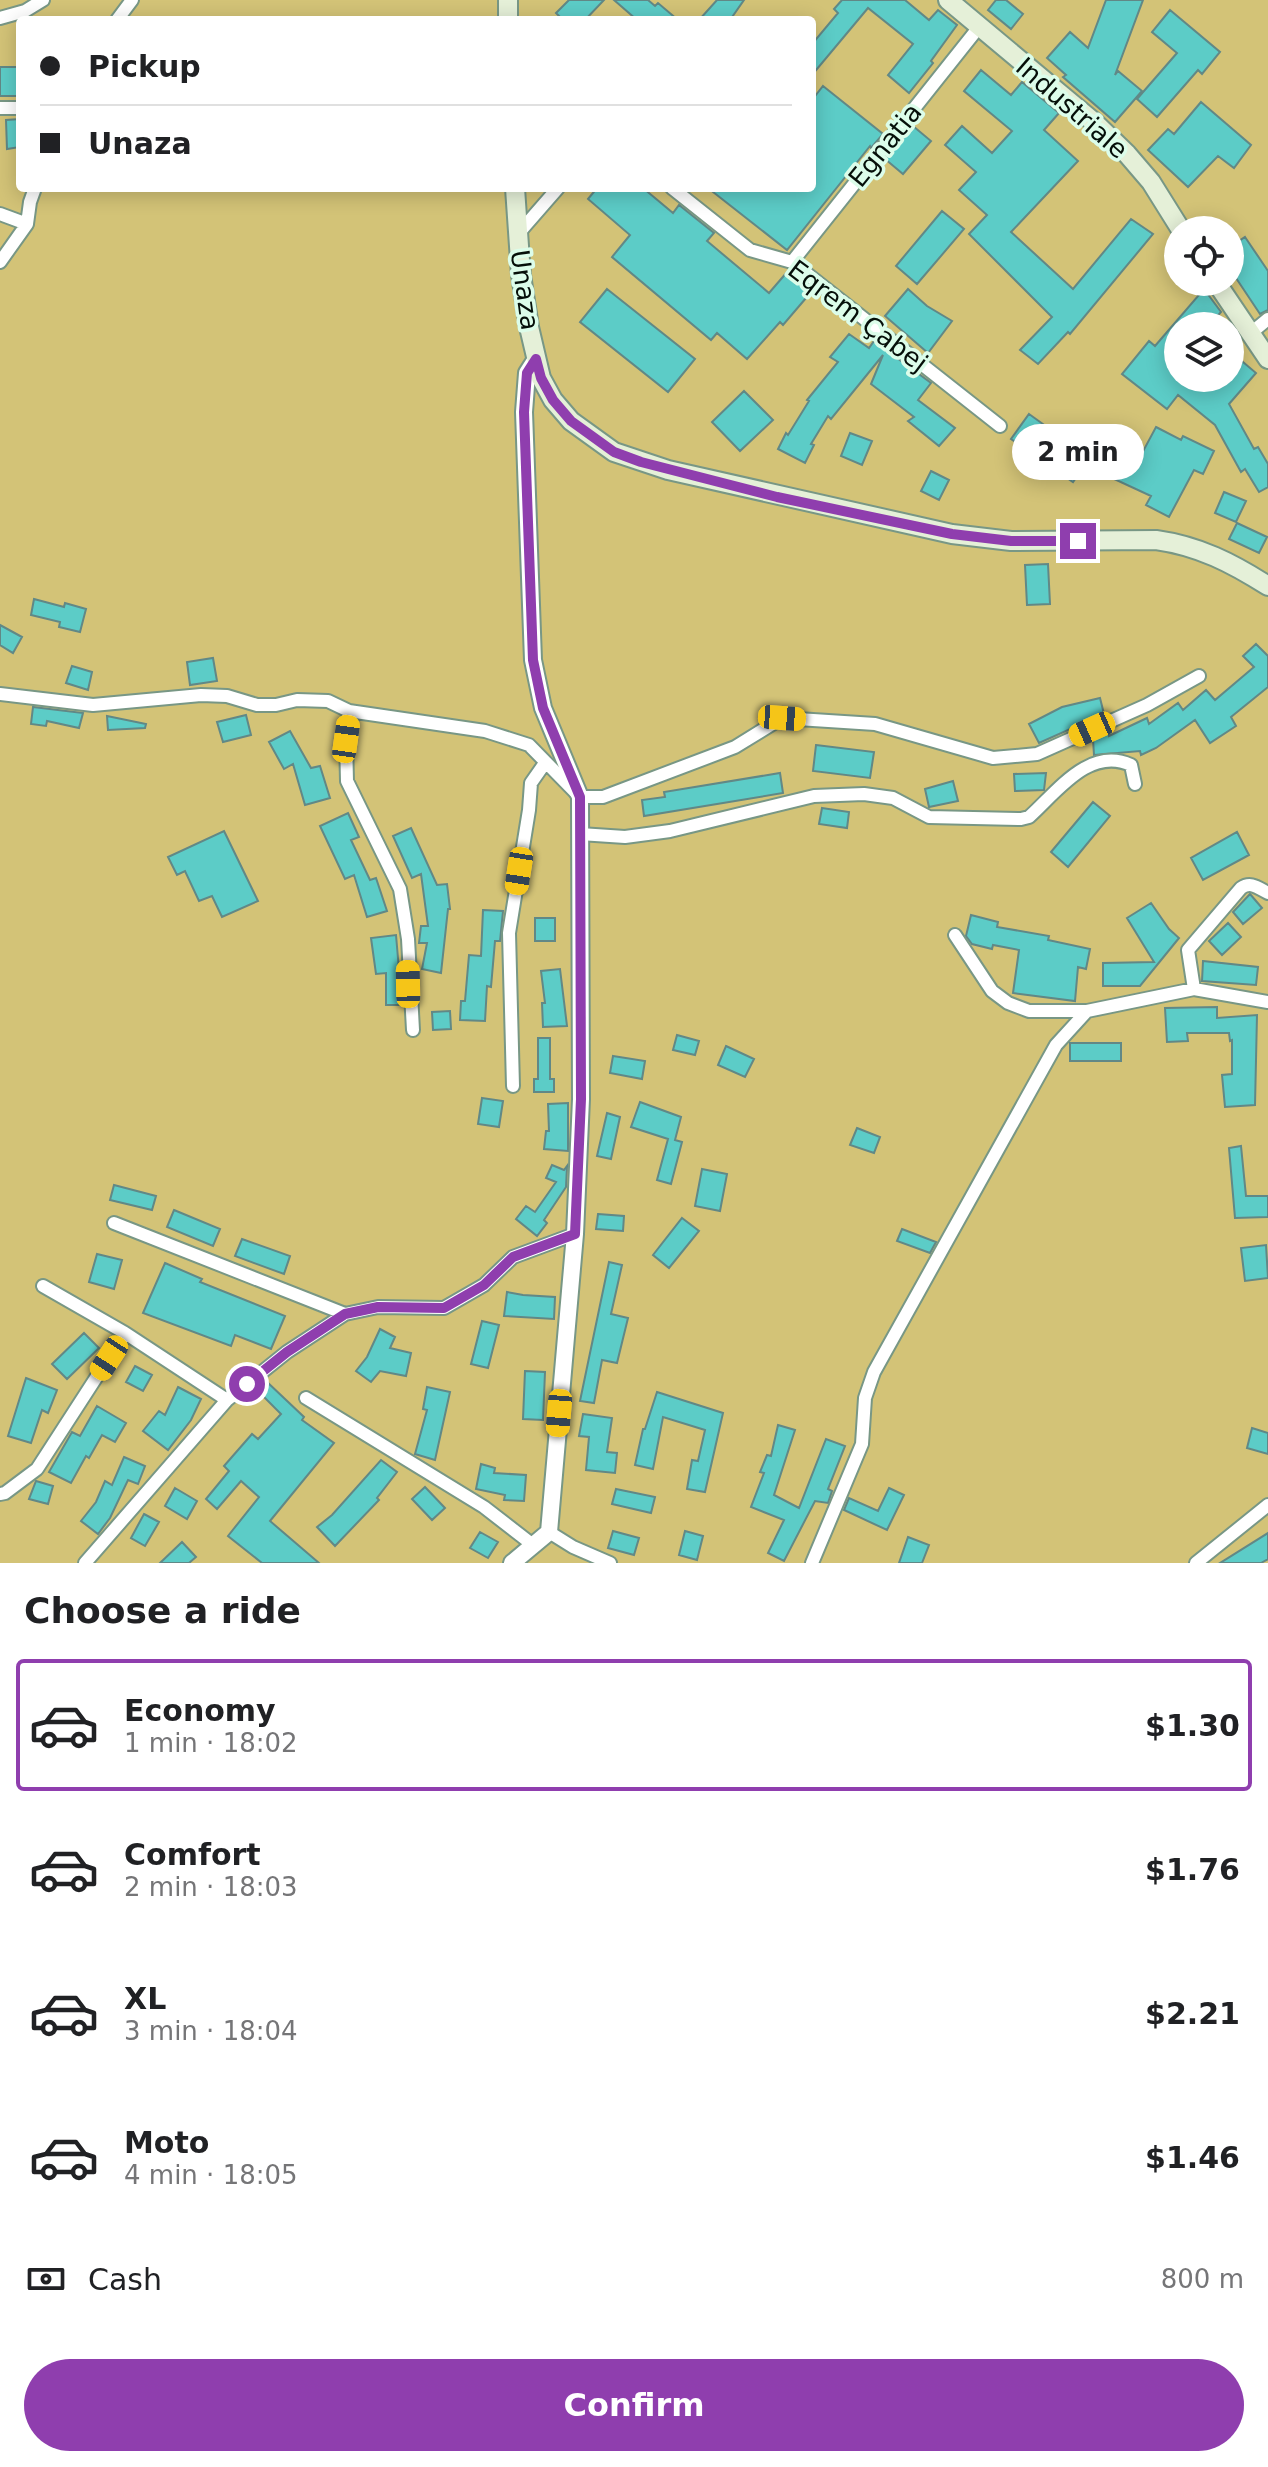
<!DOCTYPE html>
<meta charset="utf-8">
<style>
:root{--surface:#fff;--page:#f6f6f6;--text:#202124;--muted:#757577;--line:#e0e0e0;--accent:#8f3eae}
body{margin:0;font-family:"DejaVu Sans",sans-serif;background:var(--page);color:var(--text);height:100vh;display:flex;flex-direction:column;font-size:30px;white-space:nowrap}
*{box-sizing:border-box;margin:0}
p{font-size:26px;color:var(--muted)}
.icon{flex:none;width:44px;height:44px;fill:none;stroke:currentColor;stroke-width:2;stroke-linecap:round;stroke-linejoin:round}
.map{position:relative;height:1563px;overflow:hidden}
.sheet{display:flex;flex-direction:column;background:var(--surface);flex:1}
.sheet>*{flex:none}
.hud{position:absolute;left:16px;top:16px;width:800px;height:176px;border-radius:8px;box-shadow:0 4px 20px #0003;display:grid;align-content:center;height:176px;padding:0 24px;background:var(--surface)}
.buttons{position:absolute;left:1164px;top:216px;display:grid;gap:16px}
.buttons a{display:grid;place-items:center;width:80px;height:80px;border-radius:50%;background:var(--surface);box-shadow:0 4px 20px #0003;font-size:40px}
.end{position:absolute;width:36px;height:36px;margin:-18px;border:10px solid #8f3eae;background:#fff;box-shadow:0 0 0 4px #fff}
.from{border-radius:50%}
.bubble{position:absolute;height:56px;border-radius:28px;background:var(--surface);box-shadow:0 4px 20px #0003;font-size:26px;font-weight:600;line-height:56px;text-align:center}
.car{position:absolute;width:24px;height:48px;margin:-24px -12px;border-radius:10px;box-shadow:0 0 6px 2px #0007;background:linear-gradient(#f5c518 24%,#345 0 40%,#f5c518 0 76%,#345 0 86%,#f5c518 0)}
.hud b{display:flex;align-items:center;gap:28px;height:76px;font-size:30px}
.hud b+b{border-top:2px solid var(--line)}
.hud i{width:20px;height:20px;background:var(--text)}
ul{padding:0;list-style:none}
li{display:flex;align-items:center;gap:24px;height:132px;margin:0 16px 12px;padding:0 8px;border:4px solid transparent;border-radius:8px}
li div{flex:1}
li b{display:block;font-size:30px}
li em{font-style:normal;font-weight:600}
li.selected{border-color:var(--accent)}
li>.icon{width:72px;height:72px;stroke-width:1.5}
h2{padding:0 24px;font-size:36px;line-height:96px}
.pay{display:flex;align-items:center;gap:20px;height:88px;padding:0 24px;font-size:30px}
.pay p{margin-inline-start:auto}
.action{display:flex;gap:16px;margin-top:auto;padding:16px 24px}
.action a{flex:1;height:92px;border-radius:48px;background:var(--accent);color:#fff;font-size:32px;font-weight:600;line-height:92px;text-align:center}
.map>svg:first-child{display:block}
.green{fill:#d3c377;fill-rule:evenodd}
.building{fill:#5cccc7;stroke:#618886;stroke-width:2}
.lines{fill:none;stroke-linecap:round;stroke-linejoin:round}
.minor-casing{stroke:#789785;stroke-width:16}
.tertiary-casing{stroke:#789785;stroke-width:20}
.secondary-casing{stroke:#789785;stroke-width:22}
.minor{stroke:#fff;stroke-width:12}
.tertiary{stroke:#fff;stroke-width:16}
.secondary{stroke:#e5f0d8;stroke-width:18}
.route{stroke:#8f3eae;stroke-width:10}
.labels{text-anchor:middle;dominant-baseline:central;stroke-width:7;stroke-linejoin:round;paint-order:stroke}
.street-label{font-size:26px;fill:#050f09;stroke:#dcfdea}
</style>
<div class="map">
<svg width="1268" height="1563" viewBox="0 0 1268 1563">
<rect width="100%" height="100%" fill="#dcfdea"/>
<!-- green -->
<path class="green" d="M0,0H1268V1563H0ZM20,20H812V188H20ZM1178,230H1230V282H1178ZM1178,326H1230V378H1178Z"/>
<!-- building -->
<path class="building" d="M569,0H604L585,20H563L556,13Z
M614,0H648L655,6L658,3L678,20H637Z
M717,0H744L730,20H699Z
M842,0H905L929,20L938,10L957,25L931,61L933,63L909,93L888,75L913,44L868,8L812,75V44L838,13L834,9Z
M996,0H1006L1023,14L1011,29L988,10Z
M1106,0H1143L1115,75L1118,71L1142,91L1115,122L1063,77L1066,75L1047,58L1070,32L1088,48Z
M1170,10L1220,52L1202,74L1198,70L1157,117L1137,99L1177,53L1152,32Z
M0,67H19L17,96H0Z
M981,70L1011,95L1022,82L1059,113L1044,130L1078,161L1011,232L1073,289L1131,219L1153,234L1070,334L1068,332L1038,364L1020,350L1052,317L969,234L987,215L959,190L976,172L945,145L962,126L992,153L1012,131L964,91Z
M823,86L883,134L871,148L870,146L787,250L708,188H812V100Z
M1201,102L1251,145L1234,168L1218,156L1188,187L1148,150L1168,129L1174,134Z
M20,119V147L7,149L6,120Z
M913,126L931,141L903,174L885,159Z
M597,188H643L673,213L679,205L714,233L707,241L769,293L788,271L812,291L783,325L780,322L747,359L717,333L711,340L612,257L630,235L588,199Z
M942,211L964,229L917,284L896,266Z
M1245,237L1268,271V310L1260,314L1230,269V247Z
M607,289L695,359L668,392L580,322Z
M908,289L927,306L952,321L928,353L885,316Z
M1204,289L1221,312L1209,326H1178V378H1230V351L1256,373L1229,404L1254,449L1258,447L1268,464V487L1259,492L1245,469L1241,472L1215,425L1178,395L1167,409L1122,374L1149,341L1155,346Z
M849,334L869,348L874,341L931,383L918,400L955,428L939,446L908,421L914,417L871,384L883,355L831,419L828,416L811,444L814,445L805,463L778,449L786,433L788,435L809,401L807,400L838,362L830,357Z
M744,391L773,420L740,451L712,422Z
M1029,414L1090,458L1073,482L1011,439Z
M1156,427L1181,440L1183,436L1214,451L1203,474L1194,470L1169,517L1146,505L1151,496L1112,478L1126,450L1140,457Z
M850,433L872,441L862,465L841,456Z
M931,471L949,480L939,500L921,491Z
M1224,492L1246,501L1236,522L1215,513Z
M1237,523L1267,537L1259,553L1229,539Z
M1048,564L1050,604L1027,605L1025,565Z
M34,599L64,607L65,603L86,609L80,632L59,627L60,622L31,615Z
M0,625L22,637L13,653L0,645Z
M1256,644L1268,656V687L1231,717L1236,726L1210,743L1195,720L1156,748L1141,755L1140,751L1094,755L1093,739L1108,732L1109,736L1147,718L1149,724L1178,703L1183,710L1206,690L1215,700L1254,667L1243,656Z
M213,658L217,681L190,685L187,662Z
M72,666L92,672L88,690L66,683Z
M1100,698L1104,714L1039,743L1029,724L1062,707Z
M33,707L83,713L79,728L47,721L46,726L31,724Z
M246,715L251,735L223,742L217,722Z
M107,716L146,724L145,728L108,730Z
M290,731L311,768L320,766L330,798L305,805L293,764L284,769L269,742Z
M816,745L874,752L870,778L813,771Z
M780,773L783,793L644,816L642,800L665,797L664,792Z
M1046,773L1044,790L1015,791L1014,774Z
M953,781L958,801L929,807L925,789Z
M1093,802L1110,816L1068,867L1051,852Z
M822,808L849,812L847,828L819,824Z
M348,813L359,837L351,840L370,880L376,878L387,911L367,917L354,875L345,879L320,826Z
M411,828L437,885L447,884L450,909H448L441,973L422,969L427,943H419L421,926H428L421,874L412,878L393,836Z
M224,831L258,901L222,917L212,896L199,901L185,871L177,875L168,857Z
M1237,832L1249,855L1203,880L1191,858Z
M1250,894L1262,908L1243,924L1233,912Z
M1151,903L1169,929L1179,938L1140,986H1103V963L1154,962L1127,918Z
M483,910L503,911L500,941H495L491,987L487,986L485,1021L460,1020L461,1001H465L469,955L481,956Z
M971,915L998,922L997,927L1049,936L1048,940L1090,949L1086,969L1078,967L1075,1001L1013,993L1019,950L993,945L992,949L972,944L966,936Z
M535,918H555V941H535Z
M1228,923L1241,937L1222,955L1209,941Z
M396,935L402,1005H386V973L376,974L371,938Z
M1203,961L1258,967L1256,985L1202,981Z
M560,969L567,1026L543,1027L542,1003H545L541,971Z
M1217,1007V1018L1257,1015L1255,1105L1225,1107L1222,1075L1232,1074V1040L1230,1041L1229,1033H1187L1188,1041L1167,1042L1165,1008Z
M450,1011L451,1029L433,1030L432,1012Z
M677,1035L699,1041L695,1055L673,1050Z
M538,1038H550V1079H554V1092H534V1079H538Z
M1070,1043H1121V1061H1070Z
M726,1046L754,1059L745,1077L718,1065Z
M613,1056L645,1061L642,1079L610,1073Z
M482,1098L503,1101L499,1127L478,1124Z
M640,1102L681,1117L675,1140L682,1142L671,1184L657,1180L668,1139L631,1127Z
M568,1103V1151L544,1149L546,1131H549L548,1104Z
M607,1113L620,1117L611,1159L597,1156Z
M857,1128L880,1137L874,1153L850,1145Z
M1241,1146L1246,1196H1268V1217L1235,1218L1229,1148Z
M552,1165L564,1170L567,1166L566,1187L544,1220L547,1223L537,1236L516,1219L526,1206L535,1212L556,1182L546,1178Z
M702,1169L727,1174L720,1211L695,1206Z
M114,1185L156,1196L152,1210L110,1200Z
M174,1210L220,1229L213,1246L167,1227Z
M598,1214L624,1216L623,1231L596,1229Z
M682,1218L699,1231L669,1268L653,1255Z
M902,1229L936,1242L930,1253L897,1241Z
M242,1239L290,1256L284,1274L235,1256Z
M1266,1245L1268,1278L1245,1281L1241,1248Z
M97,1254L122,1260L114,1289L89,1282Z
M609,1262L622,1265L611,1314L628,1318L617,1363L602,1360L594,1403L580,1401Z
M165,1263L202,1279L200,1282L285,1316L271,1349L235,1335L231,1346L143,1313Z
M507,1292L523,1295L555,1297L554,1319L504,1316Z
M482,1321L499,1325L488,1368L471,1364Z
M380,1329L395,1337L390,1348L411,1353L406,1376L380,1371L371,1382L356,1371L367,1357Z
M84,1333L99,1348L67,1379L52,1364Z
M135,1366L152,1375L143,1391L126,1382Z
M525,1371L545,1372L543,1420L523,1419Z
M26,1378L57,1390L48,1413L42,1410L31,1443L8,1436Z
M266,1381L304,1417L302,1420L334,1443L270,1521L319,1563H262L228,1536L259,1497L241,1481L217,1509L206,1499L229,1471L224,1466L252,1434L258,1439L281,1414L257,1390Z
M178,1387L201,1399L191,1420L168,1450L143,1431L159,1411L165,1415Z
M427,1387L450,1392L435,1460L415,1454L427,1410L423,1409Z
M657,1392L723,1413L705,1492L687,1489L692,1460L698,1461L705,1430L663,1417L653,1469L635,1465L643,1429H645Z
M97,1406L126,1423L115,1442L102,1435L89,1458L86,1456L71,1483L49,1472L72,1432L80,1436Z
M583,1414L612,1418L607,1452L617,1453L615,1473L586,1470L589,1437L579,1436Z
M778,1425L795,1430L774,1495L799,1508L826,1439L845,1446L828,1489L832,1491L828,1503L815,1501L784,1561L768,1553L784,1520L751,1507L764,1473L760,1472L767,1455L771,1456Z
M1252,1428L1268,1433V1454L1247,1448Z
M124,1457L145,1466L138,1484L128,1480L110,1518L98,1534L81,1521L96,1502L105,1481L112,1485Z
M381,1460L397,1472L377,1498L379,1500L335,1546L317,1527L332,1515Z
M481,1464L495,1468L494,1473L526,1475L524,1501L504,1500L505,1495L476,1489Z
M36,1481L53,1486L48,1504L29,1499Z
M425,1487L445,1508L432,1520L412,1499Z
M175,1488L197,1501L187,1519L165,1506Z
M889,1488L904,1495L887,1530L844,1510L849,1498L878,1511Z
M616,1489L655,1497L651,1513L612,1504Z
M144,1514L159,1522L145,1546L131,1538Z
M613,1531L639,1538L634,1555L608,1548Z
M685,1531L703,1536L697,1560L679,1555Z
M480,1532L498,1542L488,1558L470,1548Z
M1268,1533V1559L1261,1563H1220Z
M908,1537L929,1545L922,1563H899Z
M182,1542L196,1557L189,1563H160Z"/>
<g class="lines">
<!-- minor casing -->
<g class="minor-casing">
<path id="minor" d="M0,18L25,11L43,0
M117,20L132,0
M0,108H20
M672,188L750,250L792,262L1000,426
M0,214L27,224
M517,235L558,188
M0,262L27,224L30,202L35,188
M792,262L979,27
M1251,333L1268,319
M0,694L93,705L201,695L227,696L257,705H276L297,700L328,701L349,711L485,731L529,745L580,797H603L735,747L782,718L875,724L993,758L1037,754L1147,705L1199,676
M349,711L346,739L347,781L400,889L408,939L413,1030
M580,834L625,837L670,831L814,796L864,794L893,798L929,817L1021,819L1029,817C1057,792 1089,746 1131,765L1135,784
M955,935L992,991L1008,1003L1029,1011H1087L1194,989L1268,1002
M1194,989L1188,950L1241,888C1251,881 1258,888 1268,893
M513,1086L509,933L529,810L531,783L545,763
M114,1223L345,1314
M43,1286L125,1333L227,1400
M306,1398L484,1507L533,1545
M0,1494L5,1493L37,1469L125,1333
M549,1532L573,1547L610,1563
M85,1563L227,1400L287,1352L345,1314L378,1307L444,1308L484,1285L513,1257L575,1234
M812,1563L862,1444L865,1398L874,1372L1056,1045L1087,1011
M1196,1563L1268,1505"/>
</g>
<!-- tertiary casing -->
<g class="tertiary-casing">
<path id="tertiary" d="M512,1563L549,1532L575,1234L581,1099L580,797L543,708L533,660L524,412L527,373L536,359"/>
</g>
<!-- secondary casing -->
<g class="secondary-casing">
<path id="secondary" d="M948,0L1095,123L1127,154L1151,182L1181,230
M508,20V0
M515,188L521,275L529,327L541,378L553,400L571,421L614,452L668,470L952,534L1011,541L1156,540C1199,546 1232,563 1268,586
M1216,282L1268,359"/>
</g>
<!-- minor -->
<use href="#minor" class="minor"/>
<!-- tertiary -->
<use href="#tertiary" class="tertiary"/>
<!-- secondary -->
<use href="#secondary" class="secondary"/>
</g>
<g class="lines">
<!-- route -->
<path class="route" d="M247,1384L287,1352L345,1314L378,1307L444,1308L484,1285L513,1257L575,1234L581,1099L580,797L543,708L533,660L524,412L527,373L536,359L541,378L553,400L571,421L614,452L641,462L777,497L952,534L1011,541H1078"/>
</g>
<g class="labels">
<!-- street labels -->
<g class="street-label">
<text transform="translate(1072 108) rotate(41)">Industriale</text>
<text transform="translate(885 145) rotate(-51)">Egnatia</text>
<text transform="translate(525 290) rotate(82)">Unaza</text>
<text transform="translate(858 316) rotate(37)">Eqrem Çabej</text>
</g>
</g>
</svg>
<div class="buttons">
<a><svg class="icon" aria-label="locate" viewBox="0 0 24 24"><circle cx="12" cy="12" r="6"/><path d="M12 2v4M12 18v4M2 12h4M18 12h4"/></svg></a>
<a><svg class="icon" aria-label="layers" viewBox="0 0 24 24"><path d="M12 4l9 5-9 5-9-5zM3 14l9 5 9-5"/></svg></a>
</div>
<i class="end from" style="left:247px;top:1384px"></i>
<i class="end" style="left:1078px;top:541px"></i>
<div class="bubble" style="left:1012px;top:424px;width:132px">2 min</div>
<i class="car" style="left:782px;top:718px;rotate:94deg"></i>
<i class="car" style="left:1092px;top:729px;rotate:246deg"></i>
<i class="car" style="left:346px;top:739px;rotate:8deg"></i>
<i class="car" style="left:519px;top:871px;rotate:189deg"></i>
<i class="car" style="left:408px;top:984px;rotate:359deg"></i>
<i class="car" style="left:109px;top:1358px;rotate:213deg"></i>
<i class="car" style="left:559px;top:1413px;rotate:185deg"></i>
<div class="hud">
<b><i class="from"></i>Pickup</b>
<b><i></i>Unaza</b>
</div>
</div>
<section class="sheet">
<h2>Choose a ride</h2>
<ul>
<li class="selected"><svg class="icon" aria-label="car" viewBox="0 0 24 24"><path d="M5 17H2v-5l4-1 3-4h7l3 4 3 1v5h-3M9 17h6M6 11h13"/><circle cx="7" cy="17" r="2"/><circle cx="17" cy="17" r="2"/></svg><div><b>Economy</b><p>1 min · 18:02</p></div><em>$1.30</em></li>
<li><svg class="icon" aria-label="car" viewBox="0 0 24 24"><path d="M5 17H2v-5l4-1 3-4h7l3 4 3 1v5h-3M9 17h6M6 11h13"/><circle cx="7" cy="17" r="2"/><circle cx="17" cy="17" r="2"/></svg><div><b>Comfort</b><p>2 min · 18:03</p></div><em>$1.76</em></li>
<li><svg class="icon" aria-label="car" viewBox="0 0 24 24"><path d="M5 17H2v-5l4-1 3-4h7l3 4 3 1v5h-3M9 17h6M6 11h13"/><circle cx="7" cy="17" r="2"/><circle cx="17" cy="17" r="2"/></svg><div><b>XL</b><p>3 min · 18:04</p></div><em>$2.21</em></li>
<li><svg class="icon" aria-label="car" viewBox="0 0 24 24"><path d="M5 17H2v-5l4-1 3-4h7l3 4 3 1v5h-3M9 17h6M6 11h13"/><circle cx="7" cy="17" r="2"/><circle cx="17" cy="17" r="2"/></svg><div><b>Moto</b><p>4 min · 18:05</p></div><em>$1.46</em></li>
</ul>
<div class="pay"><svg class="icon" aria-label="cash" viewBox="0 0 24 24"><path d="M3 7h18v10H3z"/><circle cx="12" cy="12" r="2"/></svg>Cash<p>800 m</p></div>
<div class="action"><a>Confirm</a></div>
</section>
